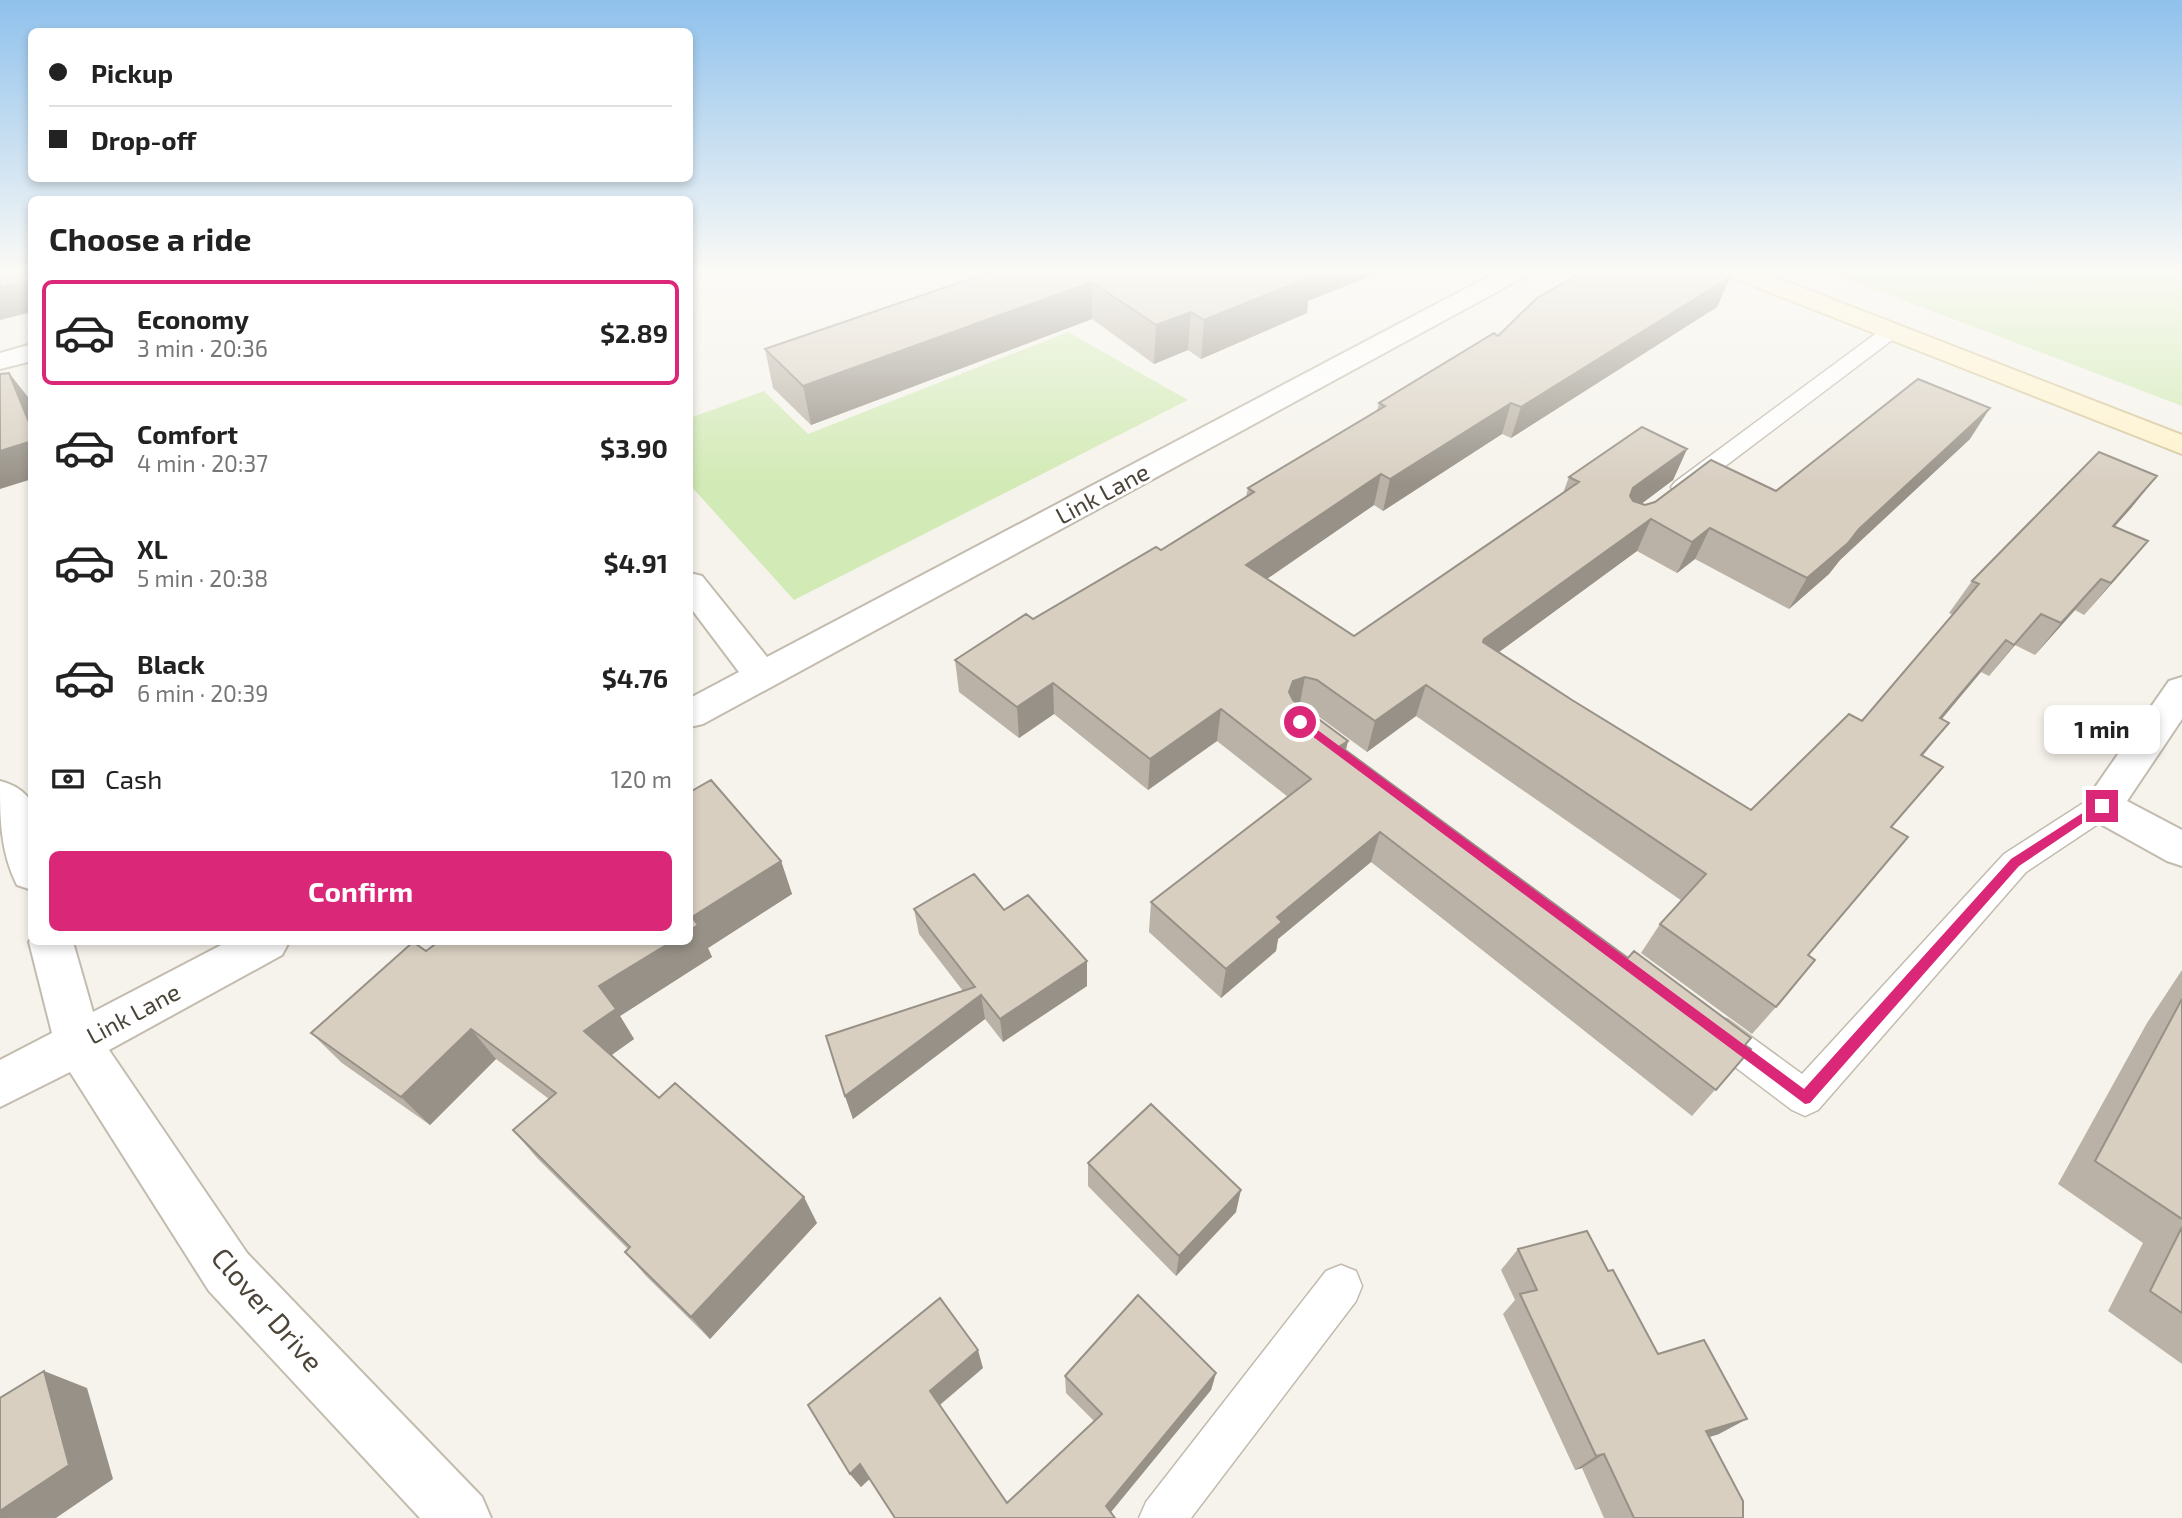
<!DOCTYPE html>
<meta charset="utf-8">
<style>
:root{--surface:#fff;--page:#f6f6f6;--text:#222;--muted:#767676;--line:#e0e0e0;--accent:#db2777}
body{margin:0;font-family:"Exo 2",sans-serif;background:var(--page);color:var(--text);height:100vh;display:flex;flex-direction:column;font-size:26px;white-space:nowrap}
*{box-sizing:border-box;margin:0}
p{font-size:23px;color:var(--muted)}
.icon{flex:none;width:38px;height:38px;fill:none;stroke:currentColor;stroke-width:2;stroke-linecap:round;stroke-linejoin:round}
.map{position:relative;flex:1;overflow:hidden}
.side{position:absolute;left:28px;top:196px;width:665px;height:749px;display:flex;flex-direction:column;background:var(--surface);border-radius:10px;box-shadow:0 4px 10px #0003}
.side>*{flex:none}
.hud{position:absolute;left:28px;top:28px;width:665px;height:154px;border-radius:10px;box-shadow:0 4px 10px #0003;display:grid;align-content:center;height:154px;padding:0 21px;background:var(--surface)}
.end{position:absolute;width:32px;height:32px;margin:-16px;border:9px solid #db2777;background:#fff;box-shadow:0 0 0 4px #fff}
.from{border-radius:50%}
.bubble{position:absolute;height:49px;border-radius:10px;background:var(--surface);box-shadow:0 4px 10px #0003;font-size:23px;font-weight:700;line-height:49px;text-align:center}
.hud b{display:flex;align-items:center;gap:24px;height:66px;font-size:26px}
.hud b+b{border-top:2px solid var(--line)}
.hud i{width:18px;height:18px;background:var(--text)}
ul{padding:0;list-style:none}
li{display:flex;align-items:center;gap:21px;height:105px;margin:0 14px 10px;padding:0 7px;border:4px solid transparent;border-radius:10px}
li div{flex:1}
li b{display:block;font-size:26px}
li em{font-style:normal;font-weight:700}
li.current{border-color:var(--accent)}
li>.icon{width:63px;height:63px;stroke-width:1.5}
h2{padding:0 21px;font-size:32px;line-height:84px}
.pay{display:flex;align-items:center;gap:18px;height:77px;padding:0 21px;font-size:26px}
.pay p{margin-inline-start:auto}
.button{display:flex;gap:14px;margin-top:auto;padding:14px 21px}
.button a{flex:1;height:80px;border-radius:10px;background:var(--accent);color:#fff;font-size:28px;font-weight:700;line-height:80px;text-align:center}
.map>svg:first-child{display:block}
.green{fill:#d2eab5}
.lines{fill:none;stroke-linecap:round;stroke-linejoin:round}
.lane-casing{stroke:#c2bbae;stroke-width:3}
.street-casing{stroke:#c2bbae;stroke-width:4}
.secondary-casing{stroke:#d6c79b;stroke-width:4}
.lane{fill:#fff;fill-rule:evenodd}
.street{fill:#fff;fill-rule:evenodd}
.secondary{fill:#fff3cd;fill-rule:evenodd}
.wall{fill:#bab2a6}
.shaded-wall{fill:#979187}
.building{fill:#d8cfc1;stroke:#979187;stroke-width:2}
.route{fill:#db2777}
.labels{text-anchor:middle;dominant-baseline:central;stroke-width:6;stroke-linejoin:round;paint-order:stroke}
.street-label{font-size:24px;fill:#4b4439;stroke:#fff}
.near-street-label{font-size:28px;fill:#4b4439;stroke:#fff}
</style>
<div class="map">
<svg width="2182" height="1518" viewBox="0 0 2182 1518">
<rect width="100%" height="100%" fill="#f6f3ec"/>
<!-- green -->
<path class="green" d="M1829,272H2182V406Z
M1068,332L1188,400L794,600L690,485V418L764,391L808,434Z"/>
<g class="lines">
<!-- lane casing -->
<g class="lane-casing">
<path id="lane" d="M1893,324L1900,326L1903,330L1900,334L1691,492L1683,494L1675,492L1671,487L1675,482L1886,326Z
M2102,794L2113,798L2117,806L2113,814L2026,872L1818,1110L1805,1116L1792,1110L1702,1042L1697,1031L1702,1020L1715,1015L1728,1020L1802,1074L2004,854L2091,798Z
M1341,1265L1356,1271L1362,1286L1356,1301L1191,1518H1139L1146,1502L1326,1271Z"/>
</g>
<!-- street casing -->
<g class="street-casing">
<path id="street" d="M1497,272H1527L1524,277L703,724L690,727V698L739,672L690,607V573L702,576L767,657Z
M32,344V361L0,369V353Z
M2182,677V719L2127,801L2182,830V866L2167,861L2088,817L2082,806L2169,681Z
M0,781C14,785 24,790 32,803V890L17,885C0,851 0,817 0,781Z
M32,937V942H73L93,1012L227,942H289L282,955L109,1050L247,1253L482,1497L491,1518H420L209,1291L70,1072L0,1107V1060L52,1033L29,942Z"/>
</g>
<!-- secondary casing -->
<g class="secondary-casing">
<path id="secondary" d="M1728,272H1762L2182,435V454L1731,277Z"/>
</g>
<!-- lane -->
<use href="#lane" class="lane"/>
<!-- street -->
<use href="#street" class="street"/>
<!-- secondary -->
<use href="#secondary" class="secondary"/>
</g>
<!-- wall -->
<path class="wall" d="M990,272L1308,301L1307,313L1201,359L1188,350L1154,364L1092,319L811,425L773,388L765,349Z
M1730,277L1717,307L1511,438L1502,434L1383,511L1374,505L1267,579L1354,636L1563,493L1569,477L1687,449L1673,480L1641,504L1645,505L1776,491L1970,439L1840,560L1829,574L1789,609L1695,559L1677,573L1637,551L1499,652L1572,700L1751,810L1862,721L1953,615L1949,613L1972,581L2132,507L2114,527L2121,573L2084,615L2075,610L2035,655L2015,645L1989,676L1981,672L1941,719L1922,756L1892,827L1808,955L1776,1007L1752,1034L1641,953L1660,924L1682,901L1416,716L1367,752L1311,711H1308L1346,750L1751,1049L1692,1116L1371,862L1278,939L1276,951L1221,998L1149,932L1151,902L1288,797L1217,741L1148,790L1054,714L1019,738L959,692L955,660L1161,550L1246,497L1248,488L1377,411L1379,403L1498,336Z
M781,861L792,894L708,948L712,957L620,1016L634,1039L612,1055L659,1098L817,1223L710,1339L646,1276L625,1252L628,1249L537,1158L513,1130L549,1099L496,1059L430,1125L342,1063L311,1033L426,951Z
M914,909L1004,910L1087,961V986L1003,1042L985,1019L853,1119L845,1096L963,991L919,934Z
M2182,970V1364L2108,1311L2143,1243L2058,1184L2147,1023Z
M1088,1163L1236,1212L1176,1276L1088,1186Z
M1518,1249L1608,1271L1658,1354L1719,1434L1709,1437L1743,1518H1604L1582,1468L1575,1470L1503,1314L1515,1300L1501,1270Z
M983,1368L940,1405L1007,1503L1094,1421L1066,1393L1065,1376L1216,1373L1211,1390L1111,1512L895,1518L870,1479L861,1487L850,1474Z"/>
<!-- shaded-wall -->
<path class="shaded-wall" d="M1301,272H1381L1308,301L1307,313L1201,359L1204,320Z
M1730,277L1717,307L1511,438L1521,407Z
M32,279V312L0,320V287Z
M1092,282V319L811,425L803,386Z
M1191,312L1188,350L1154,364L1156,325Z
M9,373L32,402V430Z
M1511,403L1502,434L1383,511L1390,479Z
M1990,408L1970,439L1840,560L1829,574L1789,609L1807,578Z
M32,441V479L0,489V451Z
M1687,449L1673,480L1620,520L1633,488Z
M1381,474L1374,505L1242,596L1246,565Z
M2157,476L2132,507L2087,558L2113,526Z
M1651,519L1637,551L1473,671L1484,639Z
M1710,528L1695,559L1677,573L1692,542Z
M2148,541L2121,573L2084,615L2111,583Z
M2101,579L2075,610L2035,655L2061,623Z
M2041,614L1989,676L2014,645Z
M2006,640L1981,672L1916,750L1940,718Z
M1305,677L1299,708L1284,723L1289,692L1293,681Z
M1053,683L1054,714L1019,738L1017,707Z
M1426,685L1416,716L1367,752L1375,721Z
M1221,709L1217,741L1148,790L1150,759Z
M1949,723L1924,754L1896,785L1921,755Z
M1348,741L1341,772L1340,746Z
M1380,832L1371,862L1278,939L1276,951L1221,998L1226,969L1277,917Z
M781,861L792,894L708,948L712,957L620,1016L634,1039L604,1060L584,1031L599,986L671,942H690V930L692,917Z
M1087,961V986L1003,1042L1000,1019Z
M981,995L985,1019L853,1119L845,1096Z
M471,1029L496,1059L430,1125L401,1097Z
M1241,1190L1236,1212L1176,1276L1179,1256Z
M804,1197L817,1223L710,1339L691,1317Z
M978,1350L983,1368L937,1407L930,1391Z
M44,1371L87,1388L113,1479L56,1518H0V1511Z
M1216,1373L1211,1390L1106,1518V1506Z
M1747,1419L1719,1434L1680,1446L1706,1431Z
M1604,1454L1582,1468L1575,1470L1596,1456Z
M860,1464L870,1478L861,1487L850,1474Z"/>
<!-- building -->
<path class="building" d="M0,272H32V279L0,287Z
M990,272H1305L1312,276L1204,320L1191,312L1156,325L1092,282L803,386L765,349Z
M1583,272H1715L1730,277L1521,407L1511,403L1390,479L1381,474L1246,565L1354,636L1579,482L1569,477L1642,427L1687,449L1633,488L1630,496L1633,501L1645,505L1655,502L1711,460L1776,491L1918,379L1990,408L1859,529L1848,543L1807,578L1710,528L1692,542L1651,519L1484,639L1483,642L1572,700L1751,810L1849,714L1862,721L1979,584L1972,581L2099,452L2157,476L2113,526L2148,541L2111,583L2101,579L2061,623L2041,614L2014,645L2006,640L1940,718L1949,723L1921,755L1943,767L1891,827L1908,837L1808,955L1815,960L1776,1007L1660,924L1706,874L1426,685L1375,721L1317,680L1305,677L1293,681L1289,692L1293,700L1348,741L1340,746L1628,958L1634,951L1751,1038L1745,1045L1751,1049L1716,1090L1380,832L1277,917L1282,922L1226,969L1151,902L1311,779L1221,709L1150,759L1053,683L1017,707L955,660L1026,614L1033,619L1156,547L1161,550L1254,492L1248,488L1385,406L1379,403L1494,333L1498,336L1537,298Z
M9,373L32,430V441L0,451V374Z
M711,780L781,861L692,917L698,925L690,930V792Z
M974,874L1004,910L1028,895L1087,961L1000,1019L981,995L845,1096L826,1036L975,987L914,909Z
M413,942L426,951L438,942H671L599,986L616,1009L584,1031L659,1098L675,1083L804,1197L691,1317L625,1252L630,1247L513,1130L556,1093L471,1029L401,1097L311,1033Z
M2182,999V1219L2095,1161Z
M1151,1104L1241,1190L1179,1256L1088,1163Z
M2182,1227V1313L2150,1291Z
M1587,1231L1608,1271L1613,1270L1658,1354L1704,1340L1747,1419L1706,1431L1743,1501V1518H1634L1604,1454L1596,1456L1520,1294L1537,1290L1518,1249Z
M1138,1295L1216,1373L1106,1506L1115,1518H895L860,1464L850,1474L808,1405L940,1298L978,1350L930,1391L1007,1503L1102,1414L1065,1376Z
M44,1371L69,1465L0,1511V1398Z"/>
<!-- sky -->
<linearGradient id="sky" x2="0" y2="1"><stop stop-color="#8fc1ec"/><stop offset="0.56" stop-color="#fbfaf6"/><stop offset="1" stop-color="#fbfaf6" stop-opacity="0"/></linearGradient>
<rect width="2182" height="484" fill="url(#sky)"/>
<!-- route -->
<path class="route" d="M1300,717L1804,1089L2011,859L2098,803L2102,801L2108,806L2019,866L1810,1103L1805,1104L1296,724V719Z"/>
<g class="labels">
<!-- street labels -->
<g class="street-label">
<text transform="translate(1102 493) rotate(-28)">Link Lane</text>
<text transform="translate(133 1013) rotate(-28)">Link Lane</text>
</g>
<!-- near-street labels -->
<g class="near-street-label">
<text transform="translate(268 1309) rotate(49)">Clover Drive</text>
</g>
</g>
</svg>
<i class="end from" style="left:1300px;top:722px"></i>
<i class="end" style="left:2102px;top:806px"></i>
<div class="bubble" style="left:2044px;top:705px;width:116px">1 min</div>
<div class="hud">
<b><i class="from"></i>Pickup</b>
<b><i></i>Drop-off</b>
</div>
<section class="side">
<h2>Choose a ride</h2>
<ul>
<li class="current"><svg class="icon" aria-label="car" viewBox="0 0 24 24"><path d="M5 17H2v-5l4-1 3-4h7l3 4 3 1v5h-3M9 17h6M6 11h13"/><circle cx="7" cy="17" r="2"/><circle cx="17" cy="17" r="2"/></svg><div><b>Economy</b><p>3 min · 20:36</p></div><em>$2.89</em></li>
<li><svg class="icon" aria-label="car" viewBox="0 0 24 24"><path d="M5 17H2v-5l4-1 3-4h7l3 4 3 1v5h-3M9 17h6M6 11h13"/><circle cx="7" cy="17" r="2"/><circle cx="17" cy="17" r="2"/></svg><div><b>Comfort</b><p>4 min · 20:37</p></div><em>$3.90</em></li>
<li><svg class="icon" aria-label="car" viewBox="0 0 24 24"><path d="M5 17H2v-5l4-1 3-4h7l3 4 3 1v5h-3M9 17h6M6 11h13"/><circle cx="7" cy="17" r="2"/><circle cx="17" cy="17" r="2"/></svg><div><b>XL</b><p>5 min · 20:38</p></div><em>$4.91</em></li>
<li><svg class="icon" aria-label="car" viewBox="0 0 24 24"><path d="M5 17H2v-5l4-1 3-4h7l3 4 3 1v5h-3M9 17h6M6 11h13"/><circle cx="7" cy="17" r="2"/><circle cx="17" cy="17" r="2"/></svg><div><b>Black</b><p>6 min · 20:39</p></div><em>$4.76</em></li>
</ul>
<div class="pay"><svg class="icon" aria-label="cash" viewBox="0 0 24 24"><path d="M3 7h18v10H3z"/><circle cx="12" cy="12" r="2"/></svg>Cash<p>120 m</p></div>
<div class="button"><a>Confirm</a></div>
</section>
</div>
